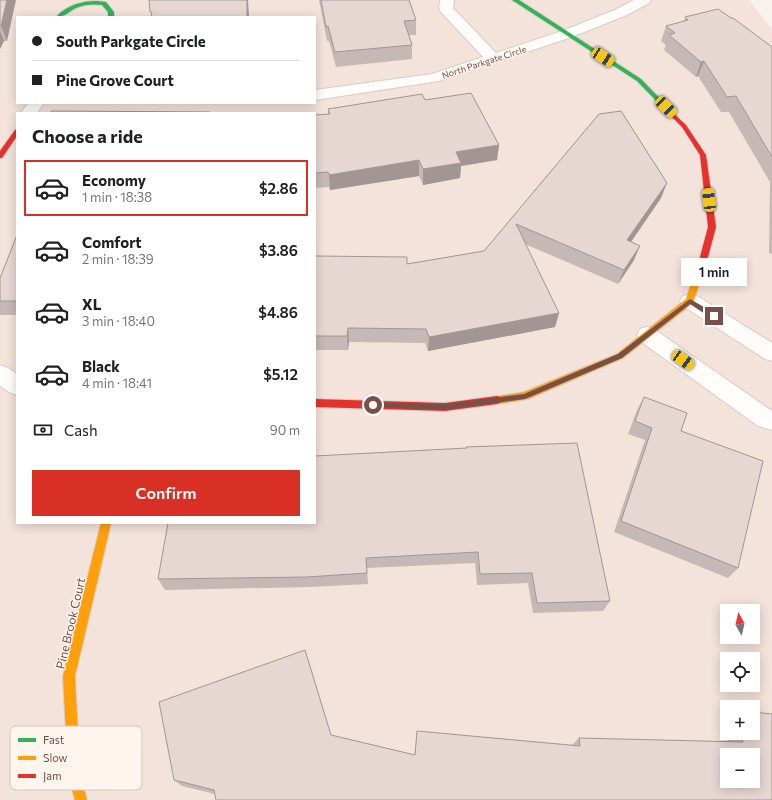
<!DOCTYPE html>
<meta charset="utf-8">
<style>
:root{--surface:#fff;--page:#f2f2f2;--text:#202124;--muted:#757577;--line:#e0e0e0;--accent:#d93025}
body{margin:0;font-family:Commissioner,sans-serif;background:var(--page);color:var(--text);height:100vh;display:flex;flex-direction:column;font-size:15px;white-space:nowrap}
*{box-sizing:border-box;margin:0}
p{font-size:13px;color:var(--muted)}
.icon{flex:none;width:22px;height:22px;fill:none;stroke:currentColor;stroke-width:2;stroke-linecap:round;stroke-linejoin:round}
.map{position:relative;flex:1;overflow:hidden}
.panel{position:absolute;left:16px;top:112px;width:300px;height:412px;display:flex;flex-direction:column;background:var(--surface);border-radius:0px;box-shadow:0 2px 10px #0003}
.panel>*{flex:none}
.banner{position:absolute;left:16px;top:16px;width:300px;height:88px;border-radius:0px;box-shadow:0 2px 10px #0003;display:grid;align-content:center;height:88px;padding:0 16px;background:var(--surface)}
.needle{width:26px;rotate:352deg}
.tools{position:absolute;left:720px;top:604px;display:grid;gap:8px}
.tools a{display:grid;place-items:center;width:40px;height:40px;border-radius:0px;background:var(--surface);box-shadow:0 2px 10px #0003;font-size:20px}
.end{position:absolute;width:18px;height:18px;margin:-9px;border:5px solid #7a4f48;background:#fff;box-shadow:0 0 0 2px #fff}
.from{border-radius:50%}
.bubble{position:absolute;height:28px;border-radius:0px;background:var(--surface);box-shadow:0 2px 10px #0003;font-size:13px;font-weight:600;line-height:28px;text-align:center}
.car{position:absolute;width:12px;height:24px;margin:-12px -6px;border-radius:5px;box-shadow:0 0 3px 1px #0007;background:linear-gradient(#f5c518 24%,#345 0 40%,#f5c518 0 76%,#345 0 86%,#f5c518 0)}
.banner b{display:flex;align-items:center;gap:14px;height:38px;font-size:15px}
.banner b+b{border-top:1px solid var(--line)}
.banner i{width:10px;height:10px;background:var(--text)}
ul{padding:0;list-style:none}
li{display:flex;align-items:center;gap:12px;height:56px;margin:0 8px 6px;padding:0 8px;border:2px solid transparent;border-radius:0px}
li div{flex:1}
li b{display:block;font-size:15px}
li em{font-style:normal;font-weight:600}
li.current{border-color:var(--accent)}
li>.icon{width:36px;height:36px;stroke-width:1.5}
h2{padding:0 16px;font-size:18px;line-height:48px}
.pay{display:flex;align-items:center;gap:10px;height:44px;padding:0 16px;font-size:15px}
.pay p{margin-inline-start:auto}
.primary-button{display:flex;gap:8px;margin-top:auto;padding:8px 16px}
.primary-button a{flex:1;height:46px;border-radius:0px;background:var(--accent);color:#fff;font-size:16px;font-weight:600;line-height:46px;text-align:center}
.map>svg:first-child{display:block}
.residential{fill:#f3e3da;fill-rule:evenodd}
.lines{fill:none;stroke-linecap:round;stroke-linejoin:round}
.street-casing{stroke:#d8ccc8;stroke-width:2}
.fast-casing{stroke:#daceca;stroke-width:2}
.slow-casing{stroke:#daceca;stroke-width:2}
.jam-casing{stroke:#daceca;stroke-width:2}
.street{fill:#fefdfc;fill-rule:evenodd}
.fast{fill:#30b455;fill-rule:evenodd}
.slow{fill:#ff9f0a;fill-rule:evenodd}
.jam{fill:#e5322d;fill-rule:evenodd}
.wall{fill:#c6b9b5}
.shaded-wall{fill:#a19694}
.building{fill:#e6d7d3;stroke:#a19694;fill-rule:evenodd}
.route{fill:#7a4f48}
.labels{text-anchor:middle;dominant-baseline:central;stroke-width:3;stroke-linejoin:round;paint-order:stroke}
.far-street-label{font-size:9px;fill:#7a4f48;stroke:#fff5ef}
.near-street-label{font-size:12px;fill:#7a4f48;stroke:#fff5ef}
.key{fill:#fff5ef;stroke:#d7c3bd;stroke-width:1}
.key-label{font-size:11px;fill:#7a4f48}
</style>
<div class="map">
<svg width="772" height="800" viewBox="0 0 772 800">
<rect width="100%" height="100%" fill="#f9f1ec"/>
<!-- residential -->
<path class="residential" d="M0,0H749L772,29V800H0ZM17,17H315V103H17ZM17,113H315V523H17ZM727,611H753V637H727ZM727,659H753V685H727ZM727,707H753V733H727ZM727,755H753V781H727Z"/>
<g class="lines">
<!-- street casing -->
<g class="street-casing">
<path id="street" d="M440,0H454L453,8L496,53L562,31L617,9L634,0H651L649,3L627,15L572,37L439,81L315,100V90L432,74L483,57L441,12L439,9Z
M28,103H44L37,113H21Z
M690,294L697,296L772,343V361L765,359L683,306L680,301L683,296Z
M647,327L654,329L772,411V430L758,426L640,341L637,335L640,329Z
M0,365L8,368L17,374V395L9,392L0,386Z"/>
</g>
<!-- fast casing -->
<g class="fast-casing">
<path id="fast" d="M512,0H519L641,79L675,114V116H671L637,81Z
M97,1L106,2L114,12V17H108V12L102,5C94,4 85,4 76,8C69,11 65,17 56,17C67,5 82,1 97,1Z"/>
</g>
<!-- slow casing -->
<g class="slow-casing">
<path id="slow" d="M704,254L708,257L693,303L623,358L528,399L497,404L494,403L492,400L494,397L524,392L617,354L686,299L700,257Z
M101,523H111L75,676L80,775L87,800H75L68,775L63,676Z"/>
</g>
<!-- jam casing -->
<g class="jam-casing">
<path id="jam" d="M673,113L686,125L706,155L716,227L708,257L704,260L700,257L708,227L700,155L682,127L670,115Z
M17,129V136L2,158H0V151L15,130Z
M497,396L500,397L502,400L500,403L497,404L445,411L315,407V399L445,403Z"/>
</g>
<!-- street -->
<use href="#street" class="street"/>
<!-- fast -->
<use href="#fast" class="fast"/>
<!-- slow -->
<use href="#slow" class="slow"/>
<!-- jam -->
<use href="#jam" class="jam"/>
</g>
<!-- wall -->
<path class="wall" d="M0,0L7,41H4L0,49Z
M319,0H409L416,20V35H409L412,45V59L336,67L329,41H327Z
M685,17L731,18L772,47V254L769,253L770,182L729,112H721L698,76L696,77L664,50L666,45L661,41L666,26L684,21Z
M425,100L499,145L497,160L461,166L460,178L423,185L419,176L330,190L329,187L315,188V115L328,114V109Z
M599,114L661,198L631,242L634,260L618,284L525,244L559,313L555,327L428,351L425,343L349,342L348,350H315V256L407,264L484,251Z
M17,235V315H0V278Z
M644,397L681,431L738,568L728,578L614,532L645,440L628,434L637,410Z
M466,447L610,601L603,611L533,613L528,583L477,585L475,563L367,568L368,584L310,587L165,590L158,579L466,448Z
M727,717V733L725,718Z
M417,731L572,745L579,738L728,742L727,733H753L772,800L215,794L182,786L174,780L331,735L415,755Z"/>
<!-- shaded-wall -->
<path class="shaded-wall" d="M7,0H16L7,41L1,26Z
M247,0H248L249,17H247Z
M0,31L4,41L0,49Z
M704,61L698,76L696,77L701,62Z
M499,145L497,160L461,166L460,178L423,185V169L456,152Z
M419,160V176L330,190L329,175Z
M667,183L661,198L622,255L627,240Z
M640,246L634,260L618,284L624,270Z
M559,313L555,327L428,351L429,337Z
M348,328L349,342L348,350L347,336Z"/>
<!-- building -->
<path class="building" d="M0,0H7L1,26H0Z
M149,0H247V17H151L152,12H150Z
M321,0H409L416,20L404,21L412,45L335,52L328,26L326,27Z
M718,9L731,18H733L772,47V157L736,96L727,97L704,61L701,62L669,35L675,33L666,26L688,20L685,17Z
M471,93L499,145L456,152L461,163L423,169L419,160L329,175L328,172L315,173V115L330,114L328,109L422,94L425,100Z
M51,111L210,112V113H50Z
M621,111L667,183L627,240L640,246L624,270L516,224L559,313L429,337L426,329L348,328L347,336H315V256L407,257V264L484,251L599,114Z
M17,235V301H0V278Z
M644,397L687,413L681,431L763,461L738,568L621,521L652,428L635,421Z
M577,443L610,601L537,603L532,573L480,574L478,552L366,558L367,573L307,577L158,579L168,523H315V456L467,448L466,447Z
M305,650L331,735L415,755L417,731L580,746L579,738L743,742L741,733H753V712L772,714V800H216L214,790L174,780L159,702ZM727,755H753V781H727Z"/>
<!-- route -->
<path class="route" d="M690,299L716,314V318H711L690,304L622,358L525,399L445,410L373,407L369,405L373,402L445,404L524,394L618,354Z"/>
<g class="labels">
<!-- far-street labels -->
<g class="far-street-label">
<text transform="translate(484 62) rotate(-18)">North Parkgate Circle</text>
</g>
<!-- near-street labels -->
<g class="near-street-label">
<text transform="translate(70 623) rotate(-77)">Pine Brook Court</text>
</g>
</g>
<!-- legend -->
<rect x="10" y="726" width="132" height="64" rx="6" class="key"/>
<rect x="18" y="738" width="18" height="4" fill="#30b455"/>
<rect x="18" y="756" width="18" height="4" fill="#ff9f0a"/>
<rect x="18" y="774" width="18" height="4" fill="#e5322d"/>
<g class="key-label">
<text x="43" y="744">Fast</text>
<text x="43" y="762">Slow</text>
<text x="43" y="780">Jam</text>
</g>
</svg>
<div class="tools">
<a><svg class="needle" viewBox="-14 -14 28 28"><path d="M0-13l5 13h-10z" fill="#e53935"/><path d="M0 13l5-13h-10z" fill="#757577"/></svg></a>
<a><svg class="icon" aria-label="locate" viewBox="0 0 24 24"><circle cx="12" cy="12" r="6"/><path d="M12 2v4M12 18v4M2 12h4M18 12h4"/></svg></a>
<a>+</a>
<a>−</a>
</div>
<i class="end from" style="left:373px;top:405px"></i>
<i class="end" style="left:714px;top:316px"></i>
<div class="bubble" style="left:681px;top:258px;width:66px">1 min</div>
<i class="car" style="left:603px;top:57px;rotate:123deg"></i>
<i class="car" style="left:666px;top:107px;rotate:135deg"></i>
<i class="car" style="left:709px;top:200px;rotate:353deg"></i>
<i class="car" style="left:683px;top:360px;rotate:125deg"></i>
<div class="banner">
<b><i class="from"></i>South Parkgate Circle</b>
<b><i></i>Pine Grove Court</b>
</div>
<section class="panel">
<h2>Choose a ride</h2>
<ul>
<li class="current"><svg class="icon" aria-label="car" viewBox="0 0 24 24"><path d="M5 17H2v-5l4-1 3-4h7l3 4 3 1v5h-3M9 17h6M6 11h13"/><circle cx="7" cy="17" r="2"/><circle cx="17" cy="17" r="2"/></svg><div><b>Economy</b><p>1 min · 18:38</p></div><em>$2.86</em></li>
<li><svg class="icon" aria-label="car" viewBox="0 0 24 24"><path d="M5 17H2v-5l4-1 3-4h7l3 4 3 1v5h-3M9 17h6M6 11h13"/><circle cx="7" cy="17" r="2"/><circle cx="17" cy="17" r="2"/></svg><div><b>Comfort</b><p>2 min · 18:39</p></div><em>$3.86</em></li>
<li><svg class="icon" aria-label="car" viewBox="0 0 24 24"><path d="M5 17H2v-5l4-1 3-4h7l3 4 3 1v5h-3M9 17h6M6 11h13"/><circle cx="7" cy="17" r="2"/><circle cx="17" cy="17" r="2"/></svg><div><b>XL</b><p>3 min · 18:40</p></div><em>$4.86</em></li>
<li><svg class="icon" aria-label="car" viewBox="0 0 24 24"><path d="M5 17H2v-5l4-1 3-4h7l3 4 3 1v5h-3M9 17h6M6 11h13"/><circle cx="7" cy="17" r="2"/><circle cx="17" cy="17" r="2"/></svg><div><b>Black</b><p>4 min · 18:41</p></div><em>$5.12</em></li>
</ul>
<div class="pay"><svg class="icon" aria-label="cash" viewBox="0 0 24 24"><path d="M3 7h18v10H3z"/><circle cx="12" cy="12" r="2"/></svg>Cash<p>90 m</p></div>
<div class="primary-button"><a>Confirm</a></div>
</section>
</div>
